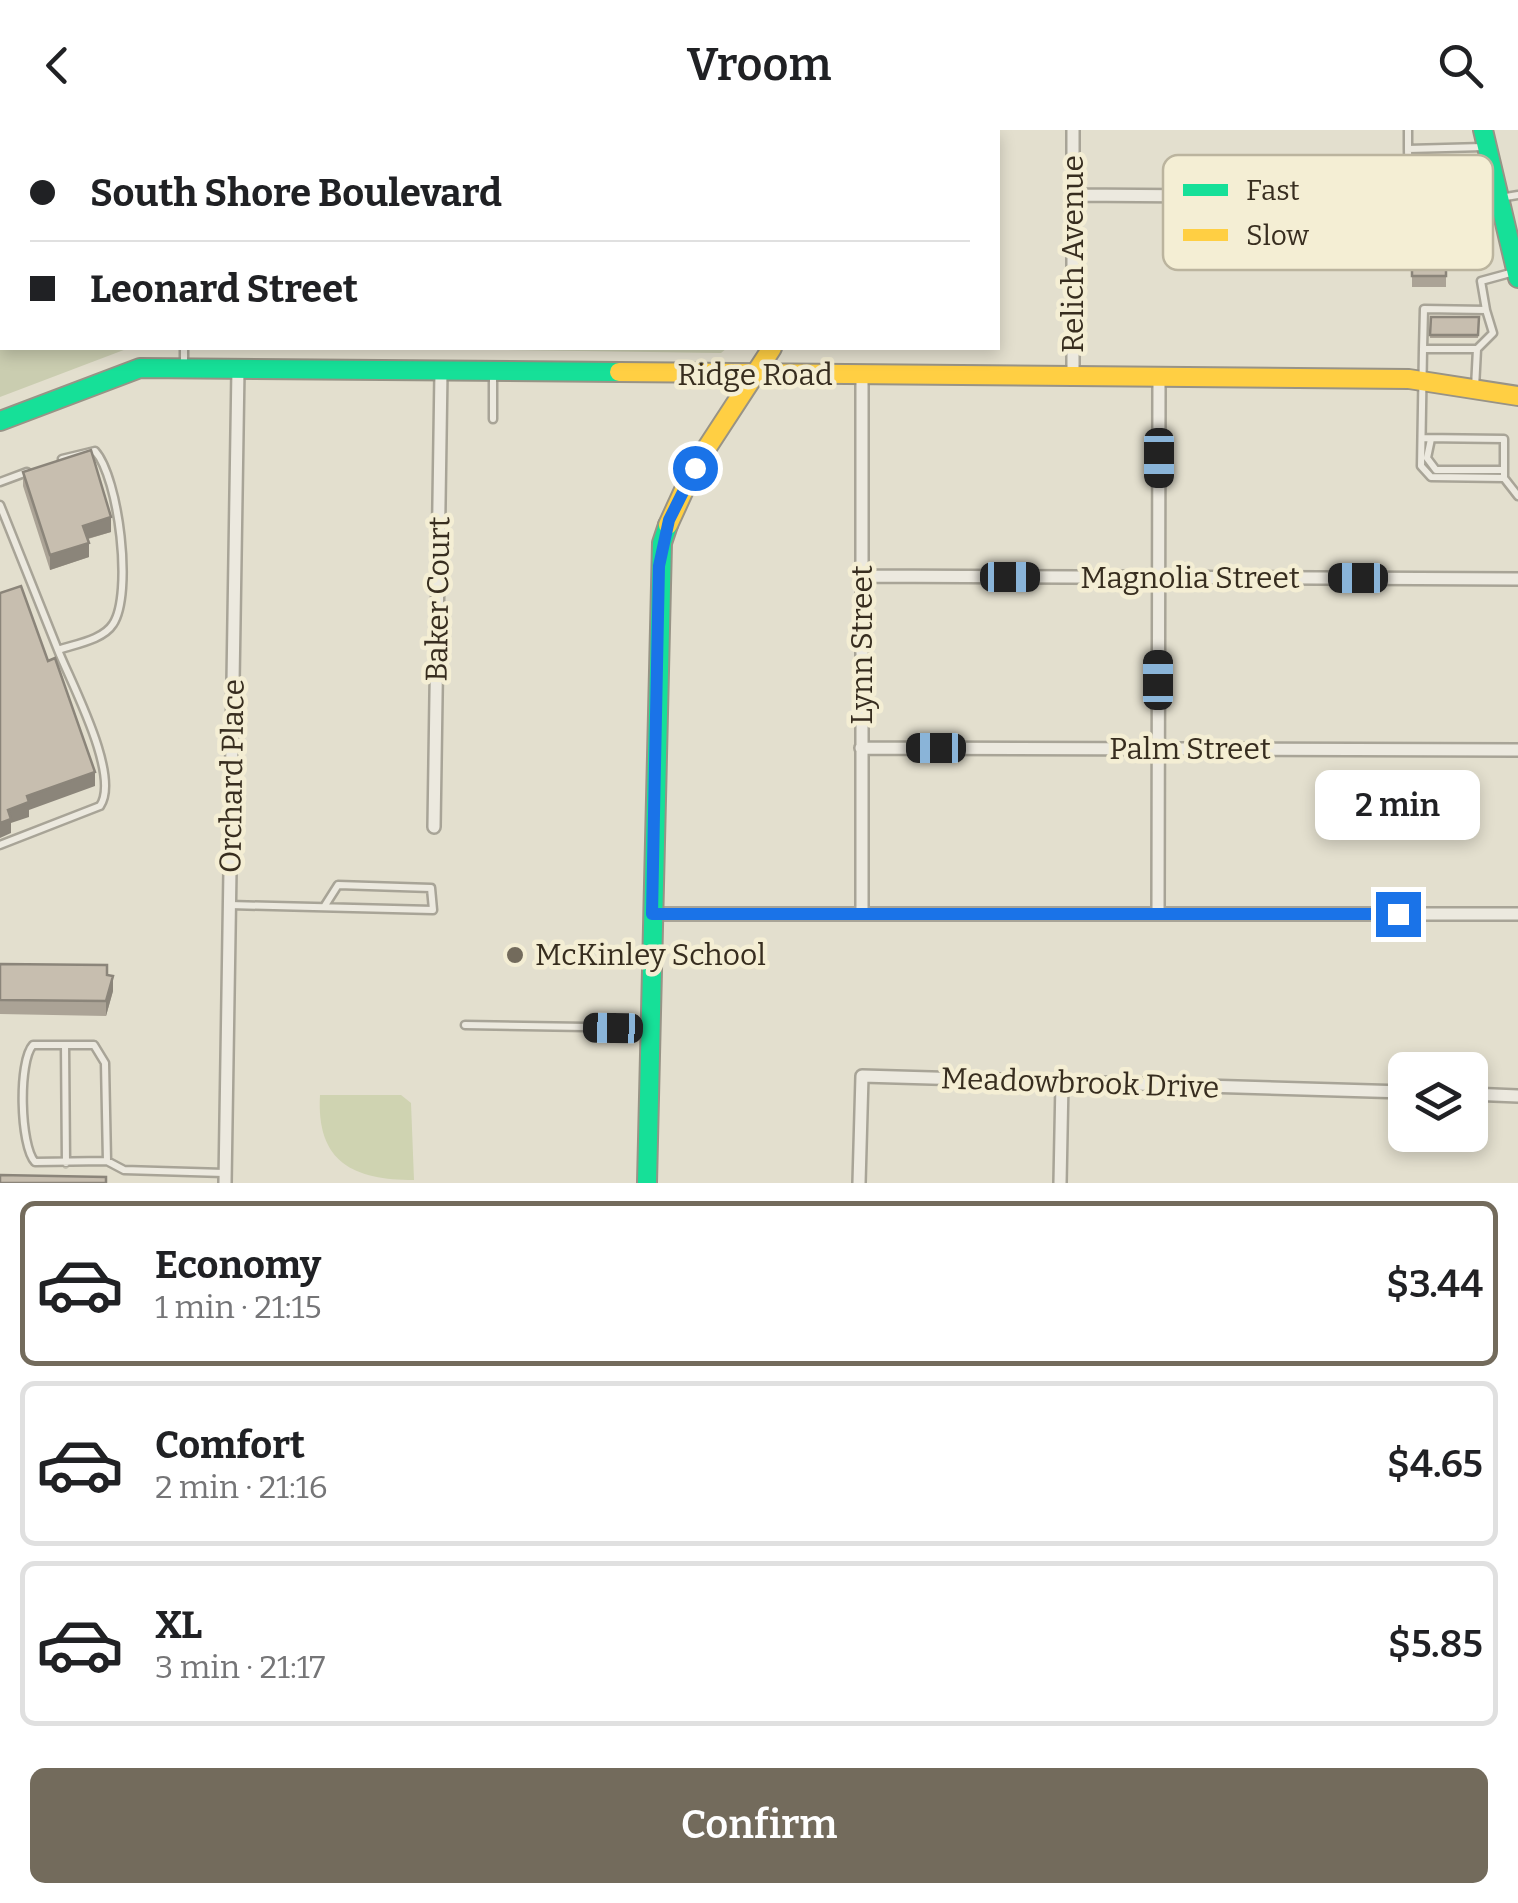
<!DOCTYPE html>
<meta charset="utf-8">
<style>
:root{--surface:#fff;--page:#f6f6f6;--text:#202124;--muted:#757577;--line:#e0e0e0;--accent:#736b5c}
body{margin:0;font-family:Bitter,serif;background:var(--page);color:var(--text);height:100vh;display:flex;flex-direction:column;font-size:38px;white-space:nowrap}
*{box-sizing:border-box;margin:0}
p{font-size:32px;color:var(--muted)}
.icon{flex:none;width:55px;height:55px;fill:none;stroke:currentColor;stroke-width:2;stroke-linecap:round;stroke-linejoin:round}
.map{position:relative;height:1053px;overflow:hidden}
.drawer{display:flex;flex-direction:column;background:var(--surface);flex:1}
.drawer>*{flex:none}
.hud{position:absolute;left:0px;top:0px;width:1000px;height:220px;box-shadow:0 5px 15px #0003;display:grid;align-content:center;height:220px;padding:0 30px;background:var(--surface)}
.buttons{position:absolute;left:1388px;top:922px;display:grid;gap:20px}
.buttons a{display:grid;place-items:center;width:100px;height:100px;border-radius:15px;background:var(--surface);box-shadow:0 5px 15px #0003;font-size:50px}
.end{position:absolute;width:45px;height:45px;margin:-22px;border:12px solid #1a73e8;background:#fff;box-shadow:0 0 0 5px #fff}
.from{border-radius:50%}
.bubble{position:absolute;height:70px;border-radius:15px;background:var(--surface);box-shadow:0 5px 15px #0003;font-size:32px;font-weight:600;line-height:70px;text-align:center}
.car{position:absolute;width:30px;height:60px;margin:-30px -15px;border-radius:12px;box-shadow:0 0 8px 2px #0007;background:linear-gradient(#222 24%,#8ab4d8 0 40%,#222 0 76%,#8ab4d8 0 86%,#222 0)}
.hud b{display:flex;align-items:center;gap:35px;height:95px;font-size:38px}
.hud b+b{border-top:2px solid var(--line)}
.hud i{width:25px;height:25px;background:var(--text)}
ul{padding:18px 0 0;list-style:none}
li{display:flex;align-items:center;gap:30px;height:165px;margin:0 20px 15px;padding:0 10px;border:5px solid var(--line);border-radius:15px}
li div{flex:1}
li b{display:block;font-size:38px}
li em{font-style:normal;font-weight:600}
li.selected{border-color:var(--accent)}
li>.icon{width:90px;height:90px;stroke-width:1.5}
.primary-button{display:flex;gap:20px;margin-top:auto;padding:20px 30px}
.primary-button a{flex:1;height:115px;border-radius:15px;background:var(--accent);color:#fff;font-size:40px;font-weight:600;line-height:115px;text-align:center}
header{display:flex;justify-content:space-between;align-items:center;height:130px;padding:0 30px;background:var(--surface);font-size:45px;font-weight:600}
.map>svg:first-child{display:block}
.green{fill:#cfd3b1}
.cemetery{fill:#cacdb0}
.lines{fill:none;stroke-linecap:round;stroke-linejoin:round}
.lane-casing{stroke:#a8a497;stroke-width:11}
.street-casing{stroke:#a8a497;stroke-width:16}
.fast-casing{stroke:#989386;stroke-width:22}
.slow-casing{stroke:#989386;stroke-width:22}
.lane{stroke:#ece9df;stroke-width:6}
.street{stroke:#ece9df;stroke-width:11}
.fast{stroke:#16e098;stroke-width:18}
.slow{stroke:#ffcf43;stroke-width:18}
.wall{fill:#aba396}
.shaded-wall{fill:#8b857a}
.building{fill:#c7beaf;stroke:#8b857a;stroke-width:2.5}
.route{stroke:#1a73e8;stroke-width:12}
.poi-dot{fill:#736b5c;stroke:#f4eed4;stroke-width:4}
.labels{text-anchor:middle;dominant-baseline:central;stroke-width:9;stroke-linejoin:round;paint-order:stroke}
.street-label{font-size:30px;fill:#372d1f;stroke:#f4eed4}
.poi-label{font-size:30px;fill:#372d1f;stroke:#f4eed4;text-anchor:start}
.key{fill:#f4eed4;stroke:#bbb49e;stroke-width:2.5}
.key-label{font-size:28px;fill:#372d1f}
</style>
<header><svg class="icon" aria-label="back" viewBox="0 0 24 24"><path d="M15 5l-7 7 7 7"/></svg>Vroom<svg class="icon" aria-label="search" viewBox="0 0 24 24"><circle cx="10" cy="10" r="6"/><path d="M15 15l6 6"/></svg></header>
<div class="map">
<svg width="1518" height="1053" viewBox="0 0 1518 1053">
<rect width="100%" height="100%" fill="#e3dfce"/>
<!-- green -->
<path class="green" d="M320,965H401L411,973L414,1050C354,1050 316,1033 320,965Z"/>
<!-- cemetery -->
<path class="cemetery" d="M0,0H789L2,2V218H129L0,267Z
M377,218H727L721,223Z"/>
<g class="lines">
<!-- lane casing -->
<g class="lane-casing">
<path id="lane" d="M1408,0V19
M186,2V0
M353,2V0
M521,2V0
M692,2V0
M1409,66L1408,19L1483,17
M1500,68L1518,65
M0,75H2
M0,136H2
M1486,180L1481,151L1514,142
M184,218V236
M1423,219L1424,179L1486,180L1493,203L1477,219
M493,244V289
M1475,258L1477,219H1423L1421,336L1431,347L1504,348
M1422,308L1504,309V348L1518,366
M1431,309L1427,328L1436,340H1504
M0,352L27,342
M0,375L58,520C75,514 103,510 113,494C133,464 119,348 95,321L62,329
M0,715L100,676C121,646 71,553 58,520
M230,775L433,780L431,758L338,755L324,777
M465,895L648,898
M65,915L66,1033
M107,1031L105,933L94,915H33C18,931 20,1016 35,1032L107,1031L124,1040L224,1043"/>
</g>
<!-- street casing -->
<g class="street-casing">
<path id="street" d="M1073,65L1499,68
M1073,247V0
M862,446L1518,449
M861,618L1518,620
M434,697L441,242
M652,784H1518
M862,784V246
M1158,784L1159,248
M1470,964L1518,966
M225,1053L238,239
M859,1053L862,946L1405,962
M1060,1053L1062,952"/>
</g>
<!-- fast casing -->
<g class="fast-casing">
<path id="fast" d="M1483,0L1518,148
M0,291L140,238L619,242
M647,1053L662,413L668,395"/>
</g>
<!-- slow casing -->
<g class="slow-casing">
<path id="slow" d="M866,2L867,0
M619,242L1409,249L1518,266
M668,395L695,336L772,218"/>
</g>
<!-- lane -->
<use href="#lane" class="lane"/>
<!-- street -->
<use href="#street" class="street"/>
<!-- fast -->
<use href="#fast" class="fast"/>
<!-- slow -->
<use href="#slow" class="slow"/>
</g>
<!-- wall -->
<path class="wall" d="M1412,121H1446V157H1412Z
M1431,187H1479L1478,208H1430Z
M23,342L111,402L88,409L89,427L50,440L23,356Z
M0,834L107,845L113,861L106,886L0,884Z"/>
<!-- shaded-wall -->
<path class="shaded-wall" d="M111,387V402L83,410V396Z
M89,413V427L50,440V425Z
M95,642V656L29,680V687L11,693V703L0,708V693L8,680L27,666Z
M113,846V861L106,886V871Z"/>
<!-- building -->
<path class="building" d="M1412,121H1446V146H1412Z
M1431,187H1479L1478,205H1430Z
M91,320L111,387L83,396L89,413L50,425L23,342Z
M21,456L48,531L55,528L95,642L27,666L29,672L8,680L11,689L0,693V463Z
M0,834L107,835V845L113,846L106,871L0,870Z
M0,1045L106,1047V1053H0Z"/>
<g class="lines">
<!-- route -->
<path class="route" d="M695,338L669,390L659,436L652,784H1398"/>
</g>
<!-- markers -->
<circle class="poi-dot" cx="515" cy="825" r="10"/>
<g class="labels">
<!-- street labels -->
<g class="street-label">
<text transform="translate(1073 124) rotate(-90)">Relich Avenue</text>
<text x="755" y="245">Ridge Road</text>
<text x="1190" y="448">Magnolia Street</text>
<text transform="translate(438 469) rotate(-89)">Baker Court</text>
<text transform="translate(862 515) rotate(-90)">Lynn Street</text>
<text x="1190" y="619">Palm Street</text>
<text transform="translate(232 646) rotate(-89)">Orchard Place</text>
<text transform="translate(1080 953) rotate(2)">Meadowbrook Drive</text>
</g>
<!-- poi labels -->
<g class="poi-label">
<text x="535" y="825">McKinley School</text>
</g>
</g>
<!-- legend -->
<rect x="1163" y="25" width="330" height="115" rx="15" class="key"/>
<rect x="1183" y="54" width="45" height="12" fill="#16e098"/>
<rect x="1183" y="99" width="45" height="12" fill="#ffcf43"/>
<g class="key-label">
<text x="1246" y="70">Fast</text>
<text x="1246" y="115">Slow</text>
</g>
</svg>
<div class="buttons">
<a><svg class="icon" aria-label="layers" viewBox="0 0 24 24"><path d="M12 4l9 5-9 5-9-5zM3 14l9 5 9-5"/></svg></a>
</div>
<i class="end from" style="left:695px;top:338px"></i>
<i class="end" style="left:1398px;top:784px"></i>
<div class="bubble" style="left:1315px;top:640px;width:165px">2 min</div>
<i class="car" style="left:1159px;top:328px;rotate:180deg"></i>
<i class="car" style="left:1010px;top:447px;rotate:90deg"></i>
<i class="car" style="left:1358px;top:448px;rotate:270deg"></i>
<i class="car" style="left:1158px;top:550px;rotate:0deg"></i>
<i class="car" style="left:936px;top:618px;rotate:270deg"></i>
<i class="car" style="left:613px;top:898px;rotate:271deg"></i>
<div class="hud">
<b><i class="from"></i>South Shore Boulevard</b>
<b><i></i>Leonard Street</b>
</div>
</div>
<section class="drawer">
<ul>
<li class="selected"><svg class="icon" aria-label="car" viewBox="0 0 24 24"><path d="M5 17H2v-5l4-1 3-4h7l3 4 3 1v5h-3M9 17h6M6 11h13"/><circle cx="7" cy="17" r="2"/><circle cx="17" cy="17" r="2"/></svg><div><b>Economy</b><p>1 min · 21:15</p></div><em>$3.44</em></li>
<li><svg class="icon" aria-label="car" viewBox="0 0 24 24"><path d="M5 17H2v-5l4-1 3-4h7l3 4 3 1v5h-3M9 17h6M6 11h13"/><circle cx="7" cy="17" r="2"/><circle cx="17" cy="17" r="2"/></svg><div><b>Comfort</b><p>2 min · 21:16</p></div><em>$4.65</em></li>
<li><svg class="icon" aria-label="car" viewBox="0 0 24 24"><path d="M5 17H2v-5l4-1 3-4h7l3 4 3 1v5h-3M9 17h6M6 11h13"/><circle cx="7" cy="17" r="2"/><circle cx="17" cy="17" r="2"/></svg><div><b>XL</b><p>3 min · 21:17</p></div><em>$5.85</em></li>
</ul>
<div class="primary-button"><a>Confirm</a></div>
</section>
